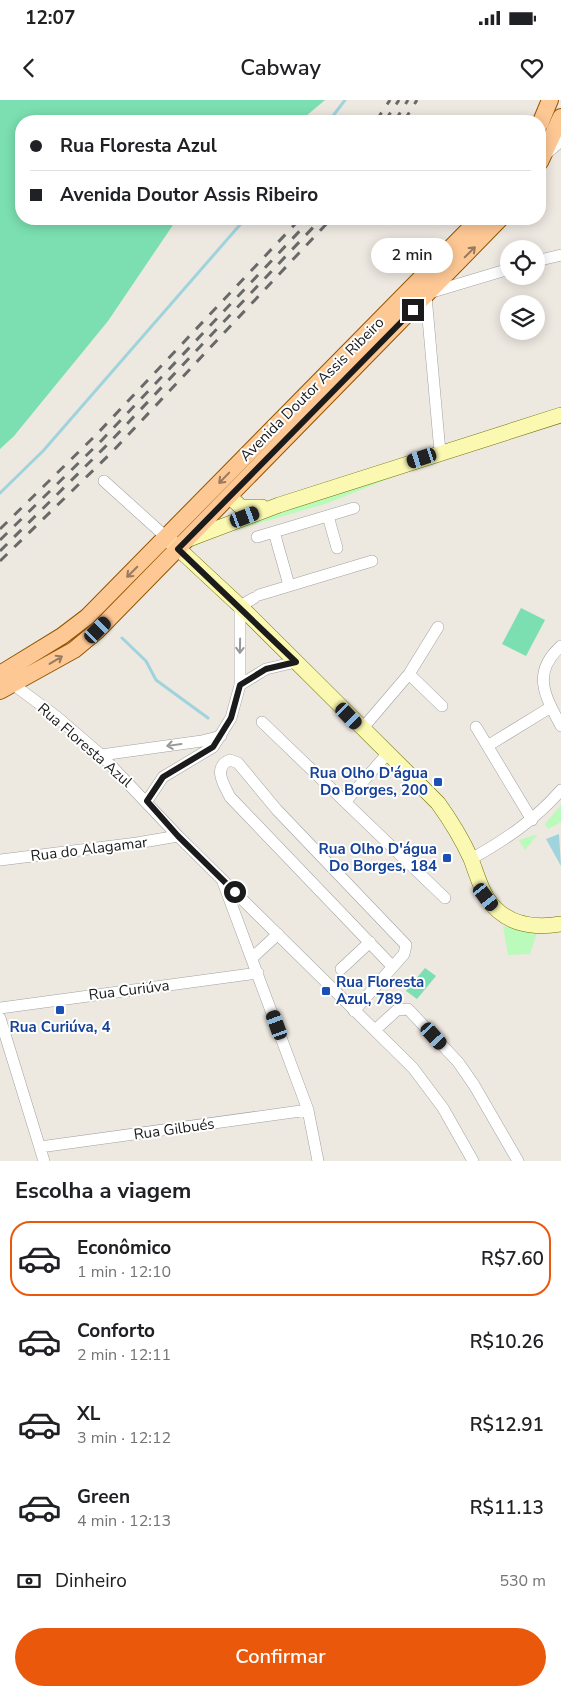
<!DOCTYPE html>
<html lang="pt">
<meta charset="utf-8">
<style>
:root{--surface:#fff;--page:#f2f2f2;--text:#202124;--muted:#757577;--line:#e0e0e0;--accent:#ea580c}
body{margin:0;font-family:"Nunito Sans",sans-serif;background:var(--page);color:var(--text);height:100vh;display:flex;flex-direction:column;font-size:19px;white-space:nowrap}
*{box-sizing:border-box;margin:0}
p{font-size:16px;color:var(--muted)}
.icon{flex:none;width:28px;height:28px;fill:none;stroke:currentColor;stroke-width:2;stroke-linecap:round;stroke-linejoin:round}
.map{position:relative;height:1061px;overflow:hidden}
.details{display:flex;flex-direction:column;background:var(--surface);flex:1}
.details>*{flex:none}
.guide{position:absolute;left:15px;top:15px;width:531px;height:110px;border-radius:20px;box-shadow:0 2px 12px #0003;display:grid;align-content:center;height:110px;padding:0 15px;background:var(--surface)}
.buttons{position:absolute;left:500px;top:140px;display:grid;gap:10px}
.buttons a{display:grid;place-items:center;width:45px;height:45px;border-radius:50%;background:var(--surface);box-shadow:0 2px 12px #0003;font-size:25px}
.end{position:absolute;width:22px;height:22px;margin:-11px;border:6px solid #1b1b1b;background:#fff;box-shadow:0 0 0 2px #fff}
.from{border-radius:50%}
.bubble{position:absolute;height:35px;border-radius:18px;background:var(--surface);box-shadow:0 2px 12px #0003;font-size:16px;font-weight:600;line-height:35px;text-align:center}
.car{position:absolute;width:15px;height:30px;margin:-15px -8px;border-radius:6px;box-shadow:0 0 4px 1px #0007;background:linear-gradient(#222 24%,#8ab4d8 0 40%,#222 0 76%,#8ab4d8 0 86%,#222 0)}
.guide b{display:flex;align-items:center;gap:18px;height:48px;font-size:19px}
.guide b+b{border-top:1px solid var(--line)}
.guide i{width:12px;height:12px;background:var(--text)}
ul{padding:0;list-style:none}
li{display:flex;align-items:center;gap:15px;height:75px;margin:0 10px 8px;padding:0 5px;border:2px solid transparent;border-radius:20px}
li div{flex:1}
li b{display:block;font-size:19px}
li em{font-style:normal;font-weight:600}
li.active{border-color:var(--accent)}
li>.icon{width:45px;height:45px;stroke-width:1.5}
h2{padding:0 15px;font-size:22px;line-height:60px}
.pay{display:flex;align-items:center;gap:12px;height:55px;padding:0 15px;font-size:19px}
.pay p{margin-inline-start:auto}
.primary-button{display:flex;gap:10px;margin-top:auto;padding:10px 15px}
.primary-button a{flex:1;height:58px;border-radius:30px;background:var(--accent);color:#fff;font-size:20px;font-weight:600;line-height:58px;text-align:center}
.status{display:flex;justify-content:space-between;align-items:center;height:35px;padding:0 25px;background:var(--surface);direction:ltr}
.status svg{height:14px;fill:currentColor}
header{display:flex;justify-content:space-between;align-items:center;height:65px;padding:0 15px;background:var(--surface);font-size:22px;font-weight:600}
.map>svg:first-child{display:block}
.park{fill:#bafaba}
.pitch{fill:#7bdfb1}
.water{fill:#9fd4dd}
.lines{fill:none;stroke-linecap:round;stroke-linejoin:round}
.stream{stroke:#9fd4dd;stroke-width:3}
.street-casing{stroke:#a2a2a2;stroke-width:12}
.secondary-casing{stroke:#6f7202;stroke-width:16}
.primary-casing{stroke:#935600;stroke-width:18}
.street{stroke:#fff;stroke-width:11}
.secondary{stroke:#fbf8b1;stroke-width:15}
.primary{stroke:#fec895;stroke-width:16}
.rail{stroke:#696969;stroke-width:3;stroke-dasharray:10 10;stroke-linecap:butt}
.oneway{stroke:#987a5e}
.oneway2{stroke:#989898}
.route{stroke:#1b1b1b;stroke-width:6}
.transit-dot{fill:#1a4fb4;stroke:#fff;stroke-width:2}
.labels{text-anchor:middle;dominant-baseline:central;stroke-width:4;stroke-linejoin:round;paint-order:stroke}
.street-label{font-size:15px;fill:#1b1b1b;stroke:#fff}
.transit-label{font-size:15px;font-weight:bold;fill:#164399;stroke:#fff;text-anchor:end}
</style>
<div class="status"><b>12:07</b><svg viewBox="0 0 49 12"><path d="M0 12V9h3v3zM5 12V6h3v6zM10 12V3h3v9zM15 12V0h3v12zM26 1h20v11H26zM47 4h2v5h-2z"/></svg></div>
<header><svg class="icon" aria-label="back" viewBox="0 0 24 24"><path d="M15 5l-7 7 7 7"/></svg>Cabway<svg class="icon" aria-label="heart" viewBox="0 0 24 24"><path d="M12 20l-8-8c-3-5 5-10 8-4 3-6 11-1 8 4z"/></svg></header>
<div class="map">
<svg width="561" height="1061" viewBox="0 0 561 1061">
<rect width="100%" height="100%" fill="#ede8e0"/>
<!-- park -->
<path class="park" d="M433,361L328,403L218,435L187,450L209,427Z
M561,705V722L548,729L545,724Z
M538,734L525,750L519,740Z
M503,826L537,832L530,854L508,855Z"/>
<!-- pitch -->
<path class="pitch" d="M0,0H325L300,21H21V119H177L108,221L14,336L0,349Z
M521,508L545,520L526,556L502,544Z
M425,868L436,876L417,899L406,891Z"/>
<!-- water -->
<path class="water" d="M559,734L561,766L546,739Z"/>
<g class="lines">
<!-- stream -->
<path class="stream" d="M329,21L345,0
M0,393L43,351L245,119
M122,538L146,561L156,580L208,618"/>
<!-- street casing -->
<g class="street-casing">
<path id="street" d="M547,53L561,41
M536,161L561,155
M429,193L509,169
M426,196L440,352
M104,381L166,437
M328,416L337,448
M274,432L289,485
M257,437L354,408
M259,495L372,461
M561,546C531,573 545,596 561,626
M409,574L442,606
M14,585L57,617L101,655L178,736L413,968L443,1008L473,1061
M240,585L266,569L296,562
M262,622L445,798
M476,627L532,720
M362,629L409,574L438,527
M489,645L551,607
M101,655L202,641L221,636
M147,701L163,677L213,647L231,618L240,585V506L254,498
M345,702L388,653
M471,759C505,740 535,720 561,690
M0,760L137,743L178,736
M223,782L308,1010L318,1061
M252,858L278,834
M341,869L370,842
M0,908L258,873
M354,911L404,854L406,845L277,710L238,663L230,660C212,667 224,685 230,697L392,866
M0,918L44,1061
M375,930L397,910L408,909L458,962L474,985L518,1061
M40,1047L308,1010"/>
</g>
<!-- secondary casing -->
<g class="secondary-casing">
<path id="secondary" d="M230,397L241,407H262
M189,439L279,405L561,315
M169,440L240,506L438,703C451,721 462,739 471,759C476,772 480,787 487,798C504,824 532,829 561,824"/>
</g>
<!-- primary casing -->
<g class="primary-casing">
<path id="primary" d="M540,24L550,0
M540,62L561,17
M0,574L62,536L87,517L479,119
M0,591L74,550L98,530L500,119"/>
</g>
<!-- street -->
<use href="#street" class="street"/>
<!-- secondary -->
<use href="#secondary" class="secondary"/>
<!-- primary -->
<use href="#primary" class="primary"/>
<!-- rail -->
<path class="rail" d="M376,21L390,0
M385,21L399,0
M395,21L408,0
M404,21L417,0
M0,429L96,335L300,119
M0,440L102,340L311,119
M0,451L107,345L321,119
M0,461L113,351L331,119"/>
</g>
<!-- one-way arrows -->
<defs><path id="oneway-shaft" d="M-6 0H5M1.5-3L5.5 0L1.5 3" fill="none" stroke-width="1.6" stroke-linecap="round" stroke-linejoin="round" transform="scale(1.25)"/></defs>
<g class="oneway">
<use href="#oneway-shaft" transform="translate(470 152) rotate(-45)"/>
<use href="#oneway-shaft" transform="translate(224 378) rotate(134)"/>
<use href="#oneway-shaft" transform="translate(132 472) rotate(135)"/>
<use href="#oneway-shaft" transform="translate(56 560) rotate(-31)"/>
</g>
<g class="oneway2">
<use href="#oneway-shaft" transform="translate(240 546) rotate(91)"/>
<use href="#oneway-shaft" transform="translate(174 645) rotate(172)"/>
</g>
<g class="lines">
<!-- route -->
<path class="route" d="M235,792L178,736L147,701L163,677L213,647L231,618L240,585L266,569L296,562L178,449L413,210"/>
</g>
<!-- markers -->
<g class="transit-dot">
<rect x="433" y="677" width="10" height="10" rx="2.5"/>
<rect x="442" y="753" width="10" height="10" rx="2.5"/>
<rect x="321" y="886" width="10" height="10" rx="2.5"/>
<rect x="55" y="905" width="10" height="10" rx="2.5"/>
</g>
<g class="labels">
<!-- street labels -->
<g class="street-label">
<text transform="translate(312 289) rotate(-45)">Avenida Doutor Assis Ribeiro</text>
<text transform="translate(85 645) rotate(41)">Rua Floresta Azul</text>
<text transform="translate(89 749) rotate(-7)">Rua do Alagamar</text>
<text transform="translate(129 890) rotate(-7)">Rua Curiúva</text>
<text transform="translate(174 1029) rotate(-8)">Rua Gilbués</text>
</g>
<!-- transit labels -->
<g class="transit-label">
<text x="428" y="673">Rua Olho D'água<tspan x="428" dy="17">Do Borges, 200</tspan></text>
<text x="437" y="749">Rua Olho D'água<tspan x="437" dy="17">Do Borges, 184</tspan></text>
<text x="336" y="882" text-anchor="start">Rua Floresta<tspan x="336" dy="17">Azul, 789</tspan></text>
<text x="60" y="927" text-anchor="middle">Rua Curiúva, 4</text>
</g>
</g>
</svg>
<div class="buttons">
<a><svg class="icon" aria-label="locate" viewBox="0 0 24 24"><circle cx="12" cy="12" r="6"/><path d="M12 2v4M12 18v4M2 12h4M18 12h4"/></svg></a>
<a><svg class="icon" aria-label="layers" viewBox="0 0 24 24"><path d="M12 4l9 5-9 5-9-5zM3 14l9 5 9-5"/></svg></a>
</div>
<i class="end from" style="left:235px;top:792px"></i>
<i class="end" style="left:413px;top:210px"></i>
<div class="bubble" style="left:371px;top:138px;width:82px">2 min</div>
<i class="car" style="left:422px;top:358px;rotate:252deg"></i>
<i class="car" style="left:245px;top:417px;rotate:69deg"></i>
<i class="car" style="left:98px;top:530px;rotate:45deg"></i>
<i class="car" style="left:349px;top:616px;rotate:136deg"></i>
<i class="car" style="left:486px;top:797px;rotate:143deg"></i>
<i class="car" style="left:277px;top:925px;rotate:340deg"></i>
<i class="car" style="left:434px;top:936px;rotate:138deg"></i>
<div class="guide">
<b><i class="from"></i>Rua Floresta Azul</b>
<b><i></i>Avenida Doutor Assis Ribeiro</b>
</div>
</div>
<section class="details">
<h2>Escolha a viagem</h2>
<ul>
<li class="active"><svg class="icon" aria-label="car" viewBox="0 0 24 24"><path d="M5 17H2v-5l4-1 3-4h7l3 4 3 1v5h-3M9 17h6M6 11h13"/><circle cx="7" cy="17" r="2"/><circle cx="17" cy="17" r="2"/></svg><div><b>Econômico</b><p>1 min · 12:10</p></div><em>R$7.60</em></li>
<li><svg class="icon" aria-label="car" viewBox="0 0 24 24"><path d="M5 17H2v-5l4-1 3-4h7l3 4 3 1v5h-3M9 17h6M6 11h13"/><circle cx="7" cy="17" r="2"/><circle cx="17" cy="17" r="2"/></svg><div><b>Conforto</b><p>2 min · 12:11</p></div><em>R$10.26</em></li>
<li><svg class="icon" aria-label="car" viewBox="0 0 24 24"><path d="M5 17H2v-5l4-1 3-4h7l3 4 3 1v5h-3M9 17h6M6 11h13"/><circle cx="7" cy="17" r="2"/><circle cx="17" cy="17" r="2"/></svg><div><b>XL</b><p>3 min · 12:12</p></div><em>R$12.91</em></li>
<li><svg class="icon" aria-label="car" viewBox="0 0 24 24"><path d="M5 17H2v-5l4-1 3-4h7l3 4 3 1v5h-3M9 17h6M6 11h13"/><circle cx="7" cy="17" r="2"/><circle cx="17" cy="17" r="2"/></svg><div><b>Green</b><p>4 min · 12:13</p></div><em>R$11.13</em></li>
</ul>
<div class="pay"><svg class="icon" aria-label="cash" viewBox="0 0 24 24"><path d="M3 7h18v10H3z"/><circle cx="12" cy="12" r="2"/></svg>Dinheiro<p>530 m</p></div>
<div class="primary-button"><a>Confirmar</a></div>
</section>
